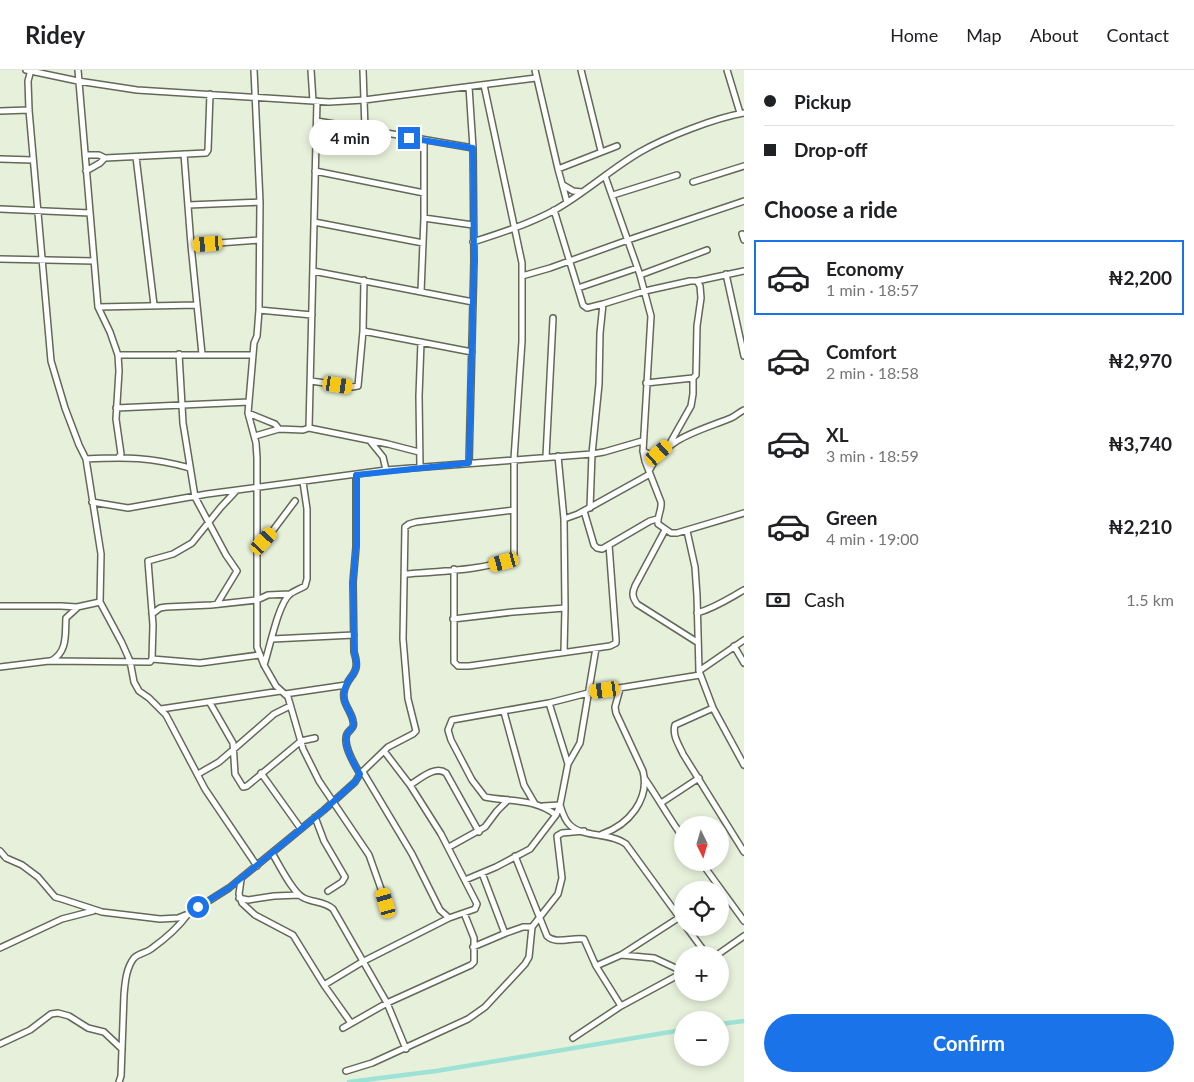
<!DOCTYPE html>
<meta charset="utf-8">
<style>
:root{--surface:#fff;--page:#f2f2f2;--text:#202124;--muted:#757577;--line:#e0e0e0;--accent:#1a73e8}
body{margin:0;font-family:Lato,sans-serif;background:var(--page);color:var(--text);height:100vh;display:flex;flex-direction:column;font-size:19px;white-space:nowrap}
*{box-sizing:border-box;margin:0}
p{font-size:16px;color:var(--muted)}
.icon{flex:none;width:28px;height:28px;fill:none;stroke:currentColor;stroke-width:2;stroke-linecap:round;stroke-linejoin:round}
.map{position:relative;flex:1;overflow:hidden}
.details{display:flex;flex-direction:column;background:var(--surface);width:450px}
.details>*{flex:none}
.top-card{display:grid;align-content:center;height:110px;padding:0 20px;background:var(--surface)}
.needle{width:32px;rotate:175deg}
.buttons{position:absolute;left:674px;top:746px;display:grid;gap:10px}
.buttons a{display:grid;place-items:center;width:55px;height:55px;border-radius:50%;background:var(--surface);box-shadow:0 2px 8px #0003;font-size:25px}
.end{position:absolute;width:22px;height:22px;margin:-11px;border:6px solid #1a73e8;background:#fff;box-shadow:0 0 0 2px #fff}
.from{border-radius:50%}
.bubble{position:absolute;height:35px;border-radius:18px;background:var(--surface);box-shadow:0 2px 8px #0003;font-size:16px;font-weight:700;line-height:35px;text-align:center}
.car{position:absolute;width:15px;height:30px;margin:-15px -8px;border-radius:6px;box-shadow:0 0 4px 1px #0007;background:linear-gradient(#f5c518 24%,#345 0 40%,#f5c518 0 76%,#345 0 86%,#f5c518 0)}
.top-card b{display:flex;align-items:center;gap:18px;height:48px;font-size:19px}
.top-card b+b{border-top:1px solid var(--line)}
.top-card i{width:12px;height:12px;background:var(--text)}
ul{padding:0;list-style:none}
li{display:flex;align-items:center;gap:15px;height:75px;margin:0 10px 8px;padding:0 10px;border:2px solid transparent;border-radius:0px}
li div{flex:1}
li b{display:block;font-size:19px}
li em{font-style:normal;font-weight:700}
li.current{border-color:var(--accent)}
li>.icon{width:45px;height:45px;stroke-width:1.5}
h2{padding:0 20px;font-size:22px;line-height:60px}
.pay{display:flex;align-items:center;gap:12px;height:55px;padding:0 20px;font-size:19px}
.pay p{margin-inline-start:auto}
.button{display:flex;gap:10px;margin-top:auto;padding:10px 20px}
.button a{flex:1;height:58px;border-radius:30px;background:var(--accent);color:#fff;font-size:20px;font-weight:700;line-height:58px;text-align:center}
header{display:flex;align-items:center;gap:30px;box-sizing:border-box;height:70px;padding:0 25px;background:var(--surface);border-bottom:1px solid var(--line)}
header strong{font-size:24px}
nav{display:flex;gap:28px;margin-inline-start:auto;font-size:18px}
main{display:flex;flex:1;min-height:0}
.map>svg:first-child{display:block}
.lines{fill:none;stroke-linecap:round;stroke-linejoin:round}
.canal{stroke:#9ce2d5;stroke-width:4.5}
.minor-casing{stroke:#626a57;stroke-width:8}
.minor{stroke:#fff;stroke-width:5}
.route{stroke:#1a73e8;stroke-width:6}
</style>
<header>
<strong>Ridey</strong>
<nav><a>Home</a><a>Map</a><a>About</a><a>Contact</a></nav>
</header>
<main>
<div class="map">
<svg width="744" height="1012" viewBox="0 0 744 1012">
<rect width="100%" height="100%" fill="#e7f0da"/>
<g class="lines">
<!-- canal -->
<path class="canal" d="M720,954L744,951
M349,1012L436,1001L682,960"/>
<!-- minor casing -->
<g class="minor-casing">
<path id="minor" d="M26,0L78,11L137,20L329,32L364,30L536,8
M31,0L28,11L29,40L51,291L65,338L79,375L86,389L101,484L100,532L122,573L130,591L134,612L139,621L149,628L166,645L205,719L257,796
M78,0L98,237L110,262L118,285L119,301L116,349L121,384L119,387
M254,0L260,132L259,240L257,266L254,273L248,343L256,373L257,388V577L264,595L276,616L288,627L303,679L319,711L369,785L386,833
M311,0L313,31
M363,0L365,59
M535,0L558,99L567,132
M581,0L601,81
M727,0L740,43
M0,41L29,40
M317,51L473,78
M184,84L191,175L202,284
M85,85H99L105,88L206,83L208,80L210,24
M136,87L154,235
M0,89L33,90
M558,99L617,76
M86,101L100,93L105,88
M315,101L424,123
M605,106L640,205L651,246L643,381L645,391L661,432C662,440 657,446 658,454L671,463H677L744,443
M693,112L744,96
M563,115L573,121L582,122
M613,125L677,105
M188,135L260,132
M0,139L90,143
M554,140L583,235L587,238L603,234
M424,148L473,155
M314,152L423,173
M742,164L744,170
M473,172C501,163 529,154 555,140C585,123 611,99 640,82C666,67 715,48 744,43
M191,175L259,170
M0,189L94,191
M313,201L473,232
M726,204L744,286
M640,205L707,180
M522,206L550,198L628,170L744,131
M697,211L744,201
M578,218L637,198
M421,222L424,148V70
M98,237L197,235
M259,240L312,245
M363,261L472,282
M179,284L183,353L195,427L226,485L237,501L217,534
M118,285H253
M311,311L352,317L358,316L363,261L364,210
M116,338L249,332
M248,343L275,354L279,359
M309,358L388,374L419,382
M255,366L279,359L303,360L309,358L317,31
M370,371L383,387L386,400
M669,375L691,336L693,324V308
M643,381L649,384L659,383
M558,386L564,449L578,444L650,404
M546,387L553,248
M86,389C126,387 151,387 190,398
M469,393L474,190L473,78L469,17
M420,397L419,326L421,272
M649,401C665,368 699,361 731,348C736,346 739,342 744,340
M356,405V477L353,512L354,582C362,606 347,604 344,622C342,634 351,640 353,651C355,658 350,659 347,664C342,675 355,695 360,704
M92,432L128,438L207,424L386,400L592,384L604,382L642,371
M590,438L592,384L599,314L600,263L603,234L645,221L690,211H697L700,216L701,228L697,256L696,305L693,308L646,313
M584,441L594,475L597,478L602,479L650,451L657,449
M665,460L635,516C632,523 632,527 637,534L697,572
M687,461L695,497L697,526L699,601L713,638L744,695
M257,479L271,463L295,431
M454,499V592L458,596H469L610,576L616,573V569L609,475
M405,504C426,502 504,500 514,484V389L522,271V193L484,15
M0,536H61L77,537L100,532
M697,543C715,538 728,529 744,520
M152,544L160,538L166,537L211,535L257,530L268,525L290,524
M453,549L513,542L565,538
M272,569L354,565
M734,576L744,593
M564,582L565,538L564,449
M152,589L200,593L259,585
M51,591C68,582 65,564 66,548L77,538
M264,595C270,577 278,534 290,524C294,521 300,519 305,516L307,509V439L303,412
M0,597L49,591L150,592L152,589L153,555L148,491L173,484L192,473L221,437L236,421
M699,601L744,570
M285,624L346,615
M210,633L233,673L235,704L243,717L247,716L301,671L315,668
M549,633L568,694
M713,638L675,655C672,665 679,675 683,684L744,782
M161,639L281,621
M504,642L524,715L535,734
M363,702L412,784L440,840L449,848L475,839L477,834L441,764L410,715L384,681
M261,703L301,759
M198,704L219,692L274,644L290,636
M645,709C658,728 669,748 682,766
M410,715C420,709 435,695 446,703L479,762
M661,733L699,708
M560,735C562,741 564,749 569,754C581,768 610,762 626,774L682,851
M543,736L560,735
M556,745C535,728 510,732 485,727L472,710L451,670L448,660L452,650L549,633L588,623L700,605
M315,747L324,771L345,807L342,812L328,821
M602,764C629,755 650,729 643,701L616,643L615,637L620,619
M449,777L485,757L497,741L508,730
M0,781L6,788L22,795L38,807L55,827L62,829L102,842L160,849L178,848L188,844L229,818L324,740L355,712L360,704L388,677L413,664L416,661L408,629L403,569L405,457L409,454L416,452L514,440
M272,783C279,794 293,824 304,828C314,833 324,831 333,839L387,933L406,979
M515,786L547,866C556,875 572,867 584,869L596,896L621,936
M701,792L744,851
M482,803L504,861L506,863L523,857H532
M241,810L239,824L242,833L255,845L293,865L324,915L351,953
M465,810L496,797L530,779L556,745L560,735L568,694L580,673L596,578
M239,828L248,830L274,826L299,825
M687,858L707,885
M473,877L506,863
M0,878L62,849L93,841
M621,885L654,888L682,901
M717,885L744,866
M596,896L621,885L680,847
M324,915L362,892L449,848
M343,958L387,933L471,895L474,892V868L464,843
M573,968L621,936L682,903
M0,974L30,960L51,944L58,943L69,946L88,958L104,962L122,979
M346,1001L372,993L468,949L485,937L525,894L529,887L532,857L558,824L562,808L557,766L562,763L584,761
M119,1012L121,1006L124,925C125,913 126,898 134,888C139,883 146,883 151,879C165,869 178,858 188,844"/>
</g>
<!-- minor -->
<use href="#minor" class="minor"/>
</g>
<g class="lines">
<!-- route -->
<path class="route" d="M198,837L229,818L256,796L324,740L355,712L360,704C355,696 342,675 347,664C350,659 355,658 353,651C351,640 342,634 344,622C347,604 362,606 354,582L353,512L356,477V405L469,393L474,190L473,78L409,68"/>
</g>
</svg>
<div class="buttons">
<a><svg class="needle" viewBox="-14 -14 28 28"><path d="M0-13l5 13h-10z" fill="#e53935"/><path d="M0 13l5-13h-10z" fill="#757577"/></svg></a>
<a><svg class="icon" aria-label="locate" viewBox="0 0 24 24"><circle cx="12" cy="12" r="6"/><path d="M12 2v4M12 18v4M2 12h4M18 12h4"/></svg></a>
<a>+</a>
<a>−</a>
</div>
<i class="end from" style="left:198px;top:837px"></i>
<i class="end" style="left:409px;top:68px"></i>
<div class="bubble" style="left:309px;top:50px;width:82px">4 min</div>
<i class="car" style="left:208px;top:174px;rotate:266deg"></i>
<i class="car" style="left:338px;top:315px;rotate:99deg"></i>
<i class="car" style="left:659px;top:383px;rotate:49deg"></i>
<i class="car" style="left:264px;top:471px;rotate:42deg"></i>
<i class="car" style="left:504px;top:492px;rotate:255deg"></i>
<i class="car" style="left:605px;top:620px;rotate:262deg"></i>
<i class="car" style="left:386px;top:833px;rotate:344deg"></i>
</div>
<section class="details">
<div class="top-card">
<b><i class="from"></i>Pickup</b>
<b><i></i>Drop-off</b>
</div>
<h2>Choose a ride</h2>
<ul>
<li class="current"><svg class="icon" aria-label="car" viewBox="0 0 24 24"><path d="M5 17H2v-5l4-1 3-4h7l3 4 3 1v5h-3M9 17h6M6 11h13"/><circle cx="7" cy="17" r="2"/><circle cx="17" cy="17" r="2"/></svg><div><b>Economy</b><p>1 min · 18:57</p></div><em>₦2,200</em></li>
<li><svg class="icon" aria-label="car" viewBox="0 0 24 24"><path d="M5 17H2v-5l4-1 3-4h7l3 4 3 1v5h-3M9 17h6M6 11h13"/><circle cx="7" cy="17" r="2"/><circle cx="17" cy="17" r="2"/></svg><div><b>Comfort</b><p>2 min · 18:58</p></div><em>₦2,970</em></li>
<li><svg class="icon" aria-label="car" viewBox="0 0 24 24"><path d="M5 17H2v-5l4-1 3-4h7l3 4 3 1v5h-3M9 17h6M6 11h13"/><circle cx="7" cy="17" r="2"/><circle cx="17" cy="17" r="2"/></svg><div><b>XL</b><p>3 min · 18:59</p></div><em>₦3,740</em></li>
<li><svg class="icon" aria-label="car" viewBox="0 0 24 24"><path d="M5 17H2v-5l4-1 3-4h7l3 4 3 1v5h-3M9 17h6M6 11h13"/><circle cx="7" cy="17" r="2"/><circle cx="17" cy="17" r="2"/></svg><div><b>Green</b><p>4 min · 19:00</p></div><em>₦2,210</em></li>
</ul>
<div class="pay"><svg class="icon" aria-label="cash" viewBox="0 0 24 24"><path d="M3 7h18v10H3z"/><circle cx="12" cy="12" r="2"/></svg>Cash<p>1.5 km</p></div>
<div class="button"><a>Confirm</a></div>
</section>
</main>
